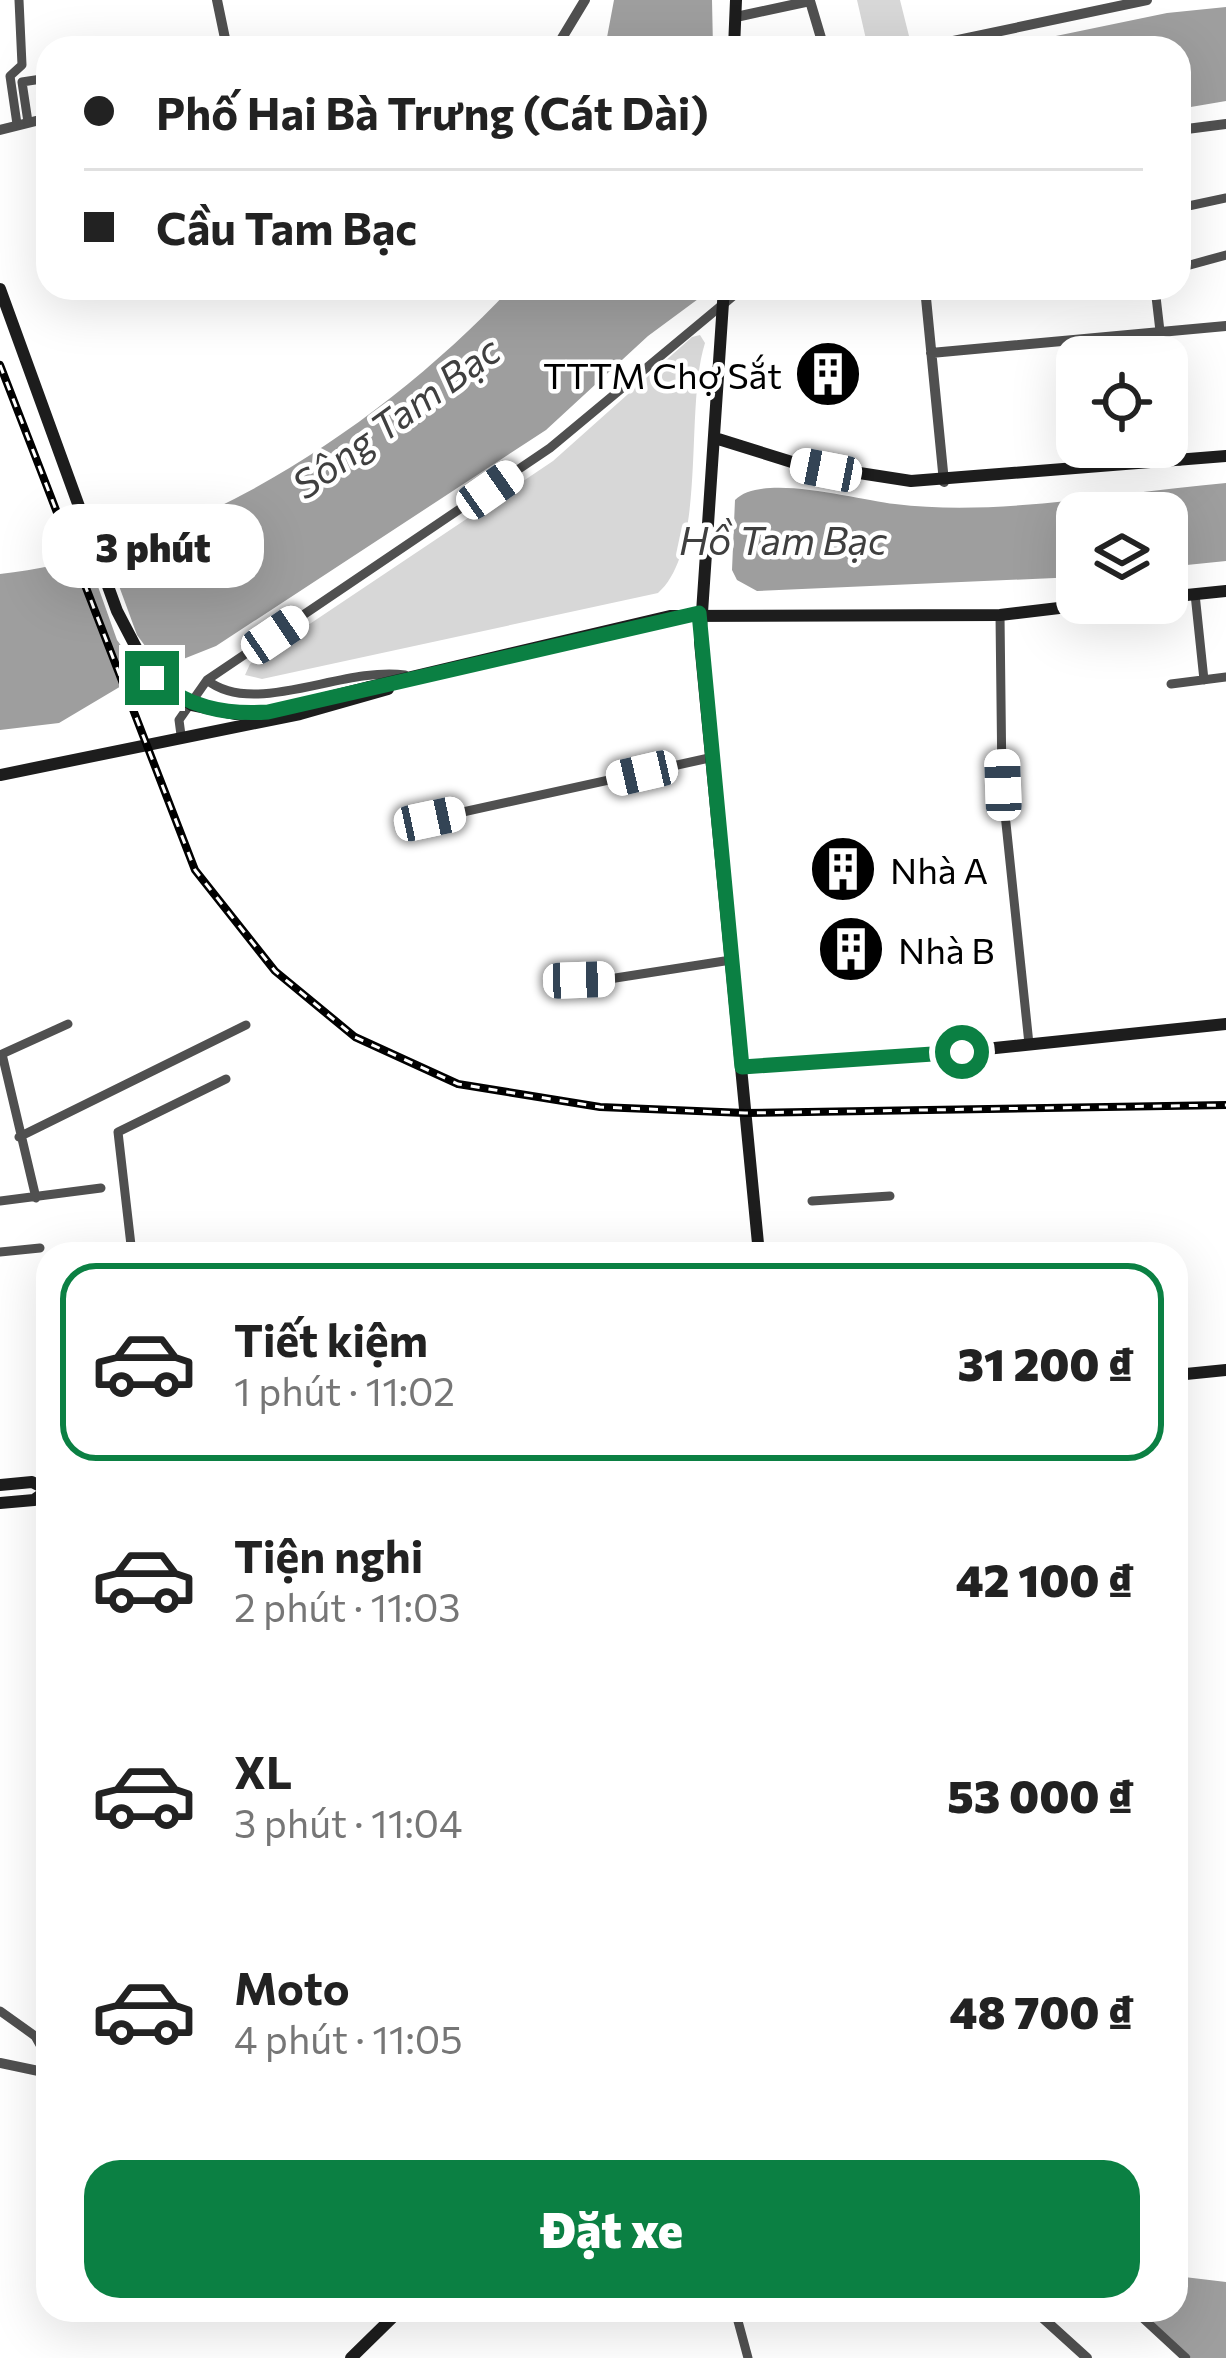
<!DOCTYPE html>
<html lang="vi">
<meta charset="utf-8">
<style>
:root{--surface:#fff;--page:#f6f6f6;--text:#222;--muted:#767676;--line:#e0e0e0;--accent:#0b8043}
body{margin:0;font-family:Commissioner,sans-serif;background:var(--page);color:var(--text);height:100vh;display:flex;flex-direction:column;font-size:45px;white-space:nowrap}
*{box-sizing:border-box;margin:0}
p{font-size:39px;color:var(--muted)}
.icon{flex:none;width:66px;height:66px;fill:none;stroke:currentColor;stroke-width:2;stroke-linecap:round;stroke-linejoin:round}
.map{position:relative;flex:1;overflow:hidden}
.drawer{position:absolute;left:36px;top:1242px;width:1152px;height:1080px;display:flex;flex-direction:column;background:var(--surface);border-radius:36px;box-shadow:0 12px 48px #0002}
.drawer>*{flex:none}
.banner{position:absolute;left:36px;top:36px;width:1155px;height:264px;border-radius:36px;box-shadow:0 12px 48px #0002;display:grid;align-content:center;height:264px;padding:0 48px;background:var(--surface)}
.buttons{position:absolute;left:1056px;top:336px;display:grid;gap:24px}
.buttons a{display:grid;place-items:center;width:132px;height:132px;border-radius:24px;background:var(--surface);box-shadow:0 12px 48px #0002;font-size:60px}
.end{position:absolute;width:54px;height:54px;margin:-27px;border:15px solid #0b8043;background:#fff;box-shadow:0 0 0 6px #fff}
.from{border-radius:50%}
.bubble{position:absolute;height:84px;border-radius:36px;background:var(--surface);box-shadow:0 12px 48px #0002;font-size:39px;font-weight:800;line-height:84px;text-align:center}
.car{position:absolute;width:36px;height:72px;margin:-36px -18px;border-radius:15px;box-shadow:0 0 9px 3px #0007;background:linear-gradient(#fff 24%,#345 0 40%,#fff 0 76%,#345 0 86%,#fff 0)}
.banner b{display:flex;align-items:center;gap:42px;height:114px;font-size:45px}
.banner b+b{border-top:3px solid var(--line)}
.banner i{width:30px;height:30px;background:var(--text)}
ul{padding:21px 0 0;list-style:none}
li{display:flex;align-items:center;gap:36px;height:198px;margin:0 24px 18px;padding:0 24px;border:6px solid transparent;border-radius:36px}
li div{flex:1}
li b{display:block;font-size:45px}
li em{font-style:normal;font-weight:800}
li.selected{border-color:var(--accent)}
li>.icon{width:108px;height:108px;stroke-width:1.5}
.action{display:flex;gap:24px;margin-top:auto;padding:24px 48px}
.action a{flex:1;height:138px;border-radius:36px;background:var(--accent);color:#fff;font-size:48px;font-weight:800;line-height:138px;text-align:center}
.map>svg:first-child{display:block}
.green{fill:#d7d7d7}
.water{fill:#9e9e9e}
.pier{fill:#fff}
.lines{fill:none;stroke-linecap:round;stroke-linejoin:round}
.minor{stroke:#505050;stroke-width:9}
.tertiary{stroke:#505050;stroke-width:10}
.secondary{stroke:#1d1d1d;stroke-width:12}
.rail-casing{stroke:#000;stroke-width:8}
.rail{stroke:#fff;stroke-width:3;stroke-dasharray:9;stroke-linecap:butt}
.secondary-bridge{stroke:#1d1d1d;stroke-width:12}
.route{stroke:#0b8043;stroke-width:15}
.labels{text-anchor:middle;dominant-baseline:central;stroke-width:9;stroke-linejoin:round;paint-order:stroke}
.poi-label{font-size:36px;fill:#000;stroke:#fff;text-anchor:start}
.water-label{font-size:39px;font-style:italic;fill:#3f3f3f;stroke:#fff}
</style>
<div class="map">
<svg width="1226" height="2358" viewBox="0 0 1226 2358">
<rect width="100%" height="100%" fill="#fff"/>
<!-- green -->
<path class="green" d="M857,0H900L910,40L868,48Z
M692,337L700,335L705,343C684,409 708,549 658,593L262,679L245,675L250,664L553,461Z"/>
<!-- water -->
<path class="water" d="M614,0H712L713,48H605Z
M1226,7V101L1179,109V48H998L1167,13Z
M511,288H713L648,336L546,430L216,646L133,679L59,723L0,730V574C192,552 381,426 511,288Z
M1226,483V561L1167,567V513H1077V577L757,591L737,580L732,570L735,500C762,472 857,500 895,504C999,517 1122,492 1226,483Z
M1176,2276L1226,2282V2358H1191L1142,2316V2310H1176Z"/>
<!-- pier -->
<path class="pier" d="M104,545L137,635L165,673L146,680L117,640L85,550Z"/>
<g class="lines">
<!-- minor -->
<path class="minor" d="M28,122L22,82L48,78
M17,124L10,76L22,65L19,0
M1179,208L1226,198
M1179,268L1226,255
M1155,288L1163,357
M1167,383L1180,461
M1195,594L1204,680
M1000,615L1002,785L1029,1044
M207,680C254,718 343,666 405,675
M1171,684L1226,677
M181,735L179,720L207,680L550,448L722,305
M431,819L709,758
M548,982L609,979L731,960
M19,1137L246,1025
M36,1198L2,1054L68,1024
M0,1201L101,1188
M812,1201L890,1196
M0,1252L40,1248
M132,1254L118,1132L226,1079
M0,2011L35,2036L48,2059
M735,2310L748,2358
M1134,2310L1186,2358"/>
<!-- tertiary -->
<path class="tertiary" d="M217,0L227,48
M736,17L810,1L824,48
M556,48L585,0
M920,48L1147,0
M0,130L48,118
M1179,130L1226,124
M925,288L944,482
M722,305L742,288
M931,353L1226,326
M0,2063L48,2073
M1034,2310L1087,2358"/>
<!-- secondary -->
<path class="secondary" d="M734,48L736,0
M724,288L700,642L759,1254
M715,438L795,463L911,481L1226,456
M1167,597L1226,591
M369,687L670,616L1000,615L1101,603
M0,775L300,714L388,689
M742,1067L928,1055L1226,1024
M1176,1375L1226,1370
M0,1485L32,1482L48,1490
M0,1503L34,1500L48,1490
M351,2358L400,2310"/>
<!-- rail casing -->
<g class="rail-casing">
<path id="rail" d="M0,365L195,870L275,971L355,1037L458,1084L600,1107L745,1113L1226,1105"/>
</g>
<!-- rail -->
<use href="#rail" class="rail"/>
<!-- secondary-bridge -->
<path class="secondary-bridge" d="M0,289L117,611L152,678L192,705L236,714L269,712L369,687"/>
</g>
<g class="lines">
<!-- route -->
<path class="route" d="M152,678C188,707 223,715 268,712L699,613L742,1067L962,1052"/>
</g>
<!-- icons -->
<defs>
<g id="building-disc" transform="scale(3.45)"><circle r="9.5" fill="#000" stroke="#fff"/><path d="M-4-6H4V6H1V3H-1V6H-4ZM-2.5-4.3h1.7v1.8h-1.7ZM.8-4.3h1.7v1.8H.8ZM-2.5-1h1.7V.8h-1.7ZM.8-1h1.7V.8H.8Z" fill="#fff"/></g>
</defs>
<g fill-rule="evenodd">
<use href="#building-disc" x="828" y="374"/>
<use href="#building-disc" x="843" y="869"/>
<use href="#building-disc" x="851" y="949"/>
</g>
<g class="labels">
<!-- poi labels -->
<g class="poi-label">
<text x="782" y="374" text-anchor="end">TTTM Chợ Sắt</text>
<text x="890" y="869">Nhà A</text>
<text x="898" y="949">Nhà B</text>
</g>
<!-- water labels -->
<g class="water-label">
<text transform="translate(395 416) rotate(-36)">Sông Tam Bạc</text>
<text x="783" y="539">Hồ Tam Bạc</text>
</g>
</g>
</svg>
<div class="buttons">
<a><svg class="icon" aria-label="locate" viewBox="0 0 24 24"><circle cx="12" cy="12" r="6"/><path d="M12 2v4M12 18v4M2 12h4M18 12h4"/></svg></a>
<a><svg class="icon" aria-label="layers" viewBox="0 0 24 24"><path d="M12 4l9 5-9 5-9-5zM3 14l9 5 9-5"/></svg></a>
</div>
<i class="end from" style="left:962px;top:1052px"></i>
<i class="end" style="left:152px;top:678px"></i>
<div class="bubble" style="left:42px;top:504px;width:222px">3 phút</div>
<i class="car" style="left:826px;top:470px;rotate:281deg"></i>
<i class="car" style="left:490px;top:490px;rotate:55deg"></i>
<i class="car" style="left:275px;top:635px;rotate:56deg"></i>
<i class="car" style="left:642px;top:773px;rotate:257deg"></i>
<i class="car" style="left:1003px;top:785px;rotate:358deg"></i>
<i class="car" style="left:430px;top:819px;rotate:78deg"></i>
<i class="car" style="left:579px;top:980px;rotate:88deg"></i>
<div class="banner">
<b><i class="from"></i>Phố Hai Bà Trưng (Cát Dài)</b>
<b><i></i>Cầu Tam Bạc</b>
</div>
<section class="drawer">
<ul>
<li class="selected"><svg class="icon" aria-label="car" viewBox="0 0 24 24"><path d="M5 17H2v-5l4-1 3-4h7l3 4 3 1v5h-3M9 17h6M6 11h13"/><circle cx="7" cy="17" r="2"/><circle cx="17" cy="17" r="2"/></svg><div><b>Tiết kiệm</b><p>1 phút · 11:02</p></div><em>31 200 ₫</em></li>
<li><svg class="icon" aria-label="car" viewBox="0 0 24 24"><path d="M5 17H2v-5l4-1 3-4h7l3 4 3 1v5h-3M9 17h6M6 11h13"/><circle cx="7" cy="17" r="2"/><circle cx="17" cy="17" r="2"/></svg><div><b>Tiện nghi</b><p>2 phút · 11:03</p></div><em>42 100 ₫</em></li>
<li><svg class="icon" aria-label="car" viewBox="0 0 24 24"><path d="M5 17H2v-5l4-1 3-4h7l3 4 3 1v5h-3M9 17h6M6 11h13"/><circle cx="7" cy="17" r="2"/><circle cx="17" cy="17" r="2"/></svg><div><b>XL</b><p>3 phút · 11:04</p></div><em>53 000 ₫</em></li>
<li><svg class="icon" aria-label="car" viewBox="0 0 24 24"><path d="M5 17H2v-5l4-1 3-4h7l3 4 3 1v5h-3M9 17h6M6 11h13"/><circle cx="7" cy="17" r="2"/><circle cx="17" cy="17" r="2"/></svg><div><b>Moto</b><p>4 phút · 11:05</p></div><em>48 700 ₫</em></li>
</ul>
<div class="action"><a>Đặt xe</a></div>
</section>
</div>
